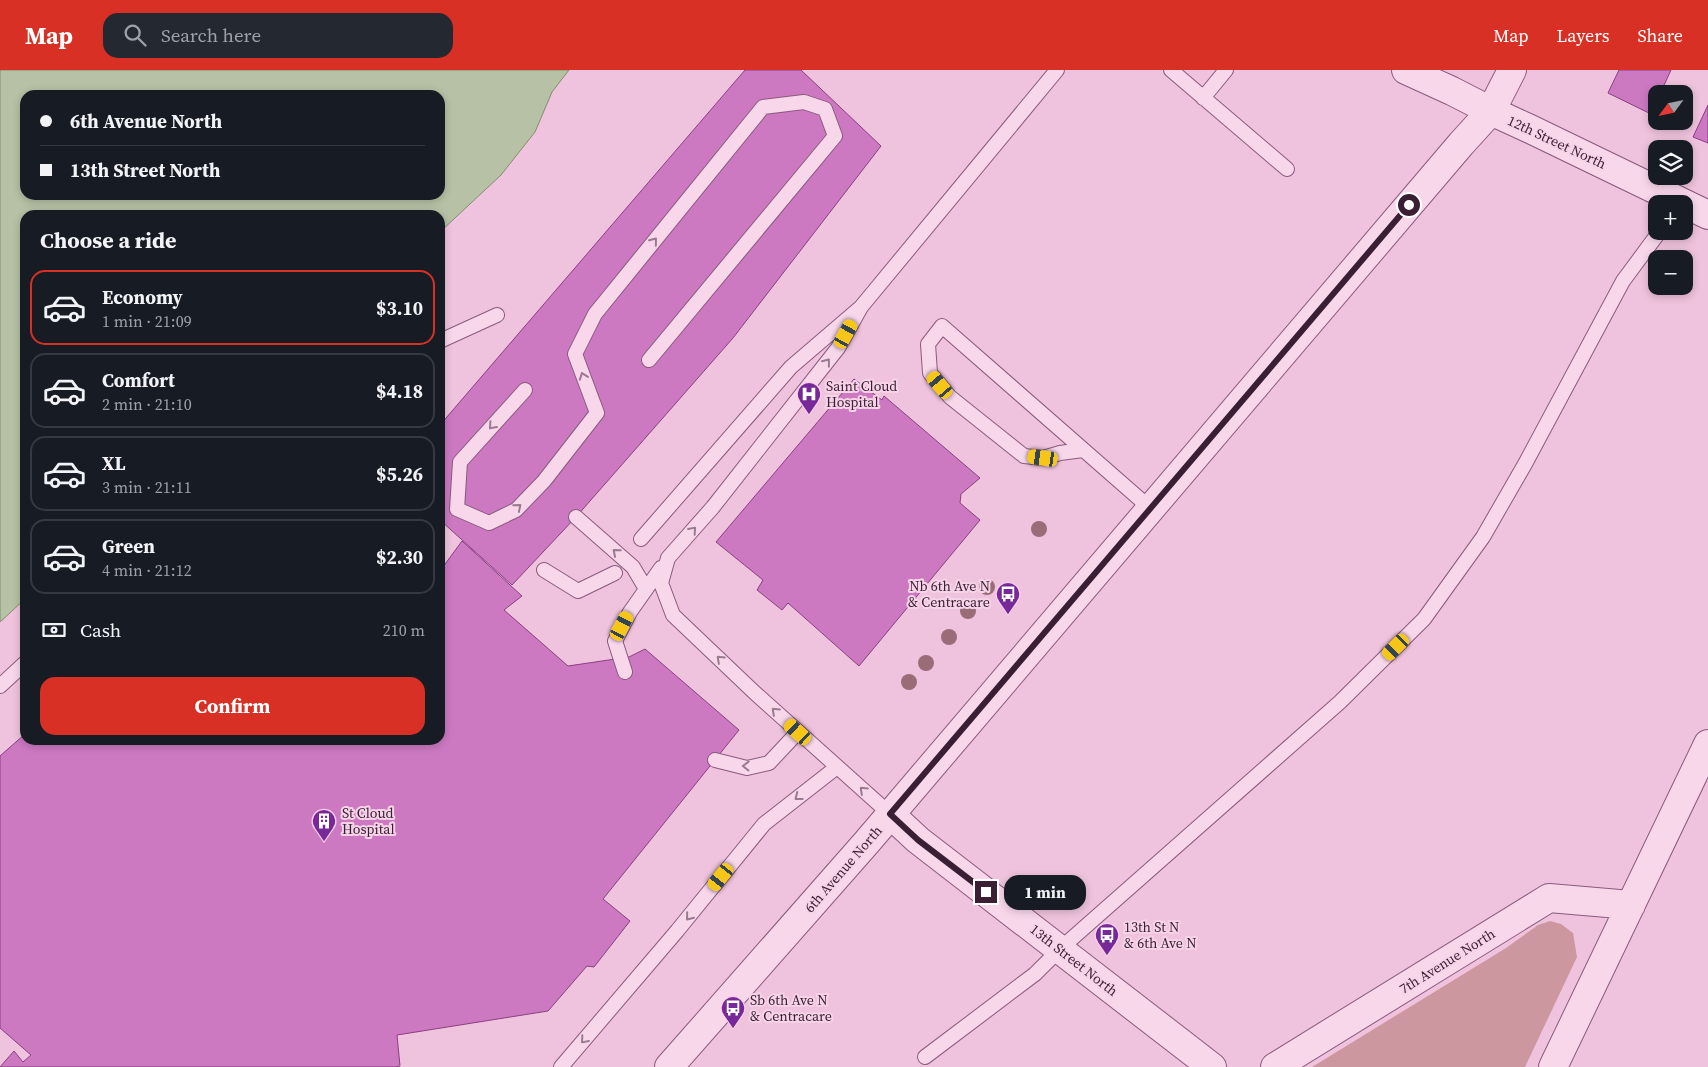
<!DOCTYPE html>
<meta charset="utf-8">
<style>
:root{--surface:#171b24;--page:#242831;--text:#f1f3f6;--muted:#9ea1a6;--line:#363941;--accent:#d93025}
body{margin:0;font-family:"Source Serif 4",serif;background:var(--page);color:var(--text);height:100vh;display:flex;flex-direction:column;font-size:19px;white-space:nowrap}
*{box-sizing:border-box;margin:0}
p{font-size:16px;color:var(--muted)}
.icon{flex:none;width:28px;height:28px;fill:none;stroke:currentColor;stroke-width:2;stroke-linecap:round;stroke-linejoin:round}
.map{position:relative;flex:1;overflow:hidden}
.sheet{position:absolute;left:20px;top:140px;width:425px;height:535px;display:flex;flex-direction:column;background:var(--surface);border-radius:15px;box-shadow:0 2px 8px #0003}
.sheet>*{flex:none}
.guide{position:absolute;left:20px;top:20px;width:425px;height:110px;border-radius:15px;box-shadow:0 2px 8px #0003;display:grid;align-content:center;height:110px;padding:0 20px;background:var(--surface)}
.needle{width:32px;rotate:237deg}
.controls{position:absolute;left:1648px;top:15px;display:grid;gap:10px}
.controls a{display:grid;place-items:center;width:45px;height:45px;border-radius:10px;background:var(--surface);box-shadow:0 2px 8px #0003;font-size:25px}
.end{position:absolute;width:22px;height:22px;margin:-11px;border:6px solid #391e34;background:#fff;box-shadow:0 0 0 2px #fff}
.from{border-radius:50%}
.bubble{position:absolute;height:35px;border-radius:15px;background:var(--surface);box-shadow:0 2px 8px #0003;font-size:16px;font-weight:700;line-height:35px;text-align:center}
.car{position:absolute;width:15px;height:30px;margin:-15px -8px;border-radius:6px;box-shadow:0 0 4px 1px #0007;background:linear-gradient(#f5c518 24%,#345 0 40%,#f5c518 0 76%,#345 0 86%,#f5c518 0)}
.guide b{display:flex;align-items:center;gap:18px;height:48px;font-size:19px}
.guide b+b{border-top:1px solid var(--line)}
.guide i{width:12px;height:12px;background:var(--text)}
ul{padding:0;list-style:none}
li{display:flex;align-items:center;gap:15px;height:75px;margin:0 10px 8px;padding:0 10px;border:2px solid var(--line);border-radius:15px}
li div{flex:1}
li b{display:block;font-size:19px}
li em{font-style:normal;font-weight:700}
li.selected{border-color:var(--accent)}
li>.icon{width:45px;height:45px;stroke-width:1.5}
h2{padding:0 20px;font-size:22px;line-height:60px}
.pay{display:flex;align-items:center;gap:12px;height:55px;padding:0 20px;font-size:19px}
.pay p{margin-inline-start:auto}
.cta{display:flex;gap:10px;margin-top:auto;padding:10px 20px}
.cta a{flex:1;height:58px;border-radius:15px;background:var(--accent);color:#fff;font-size:20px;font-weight:700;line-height:58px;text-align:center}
header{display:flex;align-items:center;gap:30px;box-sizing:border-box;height:70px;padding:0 25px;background:var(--accent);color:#fff}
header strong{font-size:24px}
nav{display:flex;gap:28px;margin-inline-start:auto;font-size:18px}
.search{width:350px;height:45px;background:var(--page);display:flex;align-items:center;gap:12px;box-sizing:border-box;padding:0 18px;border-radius:15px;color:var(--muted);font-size:19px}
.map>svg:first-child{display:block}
.green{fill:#cd97a0}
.water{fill:#b6c1a5;stroke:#7f906c;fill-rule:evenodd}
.building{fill:#cd79c2;stroke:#893f81}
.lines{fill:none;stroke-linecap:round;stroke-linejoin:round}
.service-casing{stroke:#895a7d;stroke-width:16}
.minor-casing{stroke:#895a7d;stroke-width:30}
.tertiary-casing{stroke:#895a7d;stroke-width:30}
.service{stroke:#f9d7eb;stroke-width:14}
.minor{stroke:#f9d7eb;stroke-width:28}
.tertiary{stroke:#f9d7eb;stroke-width:28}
.tree{fill:#9a6c78}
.oneway{stroke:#997a90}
.route{stroke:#391e34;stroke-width:6}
.labels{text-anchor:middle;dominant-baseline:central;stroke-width:4;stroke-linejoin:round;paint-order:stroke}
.street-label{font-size:14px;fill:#391e34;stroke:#f6d3e7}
.poi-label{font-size:14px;fill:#391e34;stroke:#f6d3e7;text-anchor:start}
</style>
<header>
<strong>Map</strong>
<div class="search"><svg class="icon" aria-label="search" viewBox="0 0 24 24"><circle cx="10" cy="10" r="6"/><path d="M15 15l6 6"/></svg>Search here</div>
<nav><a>Map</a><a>Layers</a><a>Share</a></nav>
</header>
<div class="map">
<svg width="1708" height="997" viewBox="0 0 1708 997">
<rect width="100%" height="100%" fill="#efc3dd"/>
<!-- green -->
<path class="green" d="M1550,851L1561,854L1573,863L1577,887L1525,997H1312L1506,878L1538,855Z"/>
<!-- water -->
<path class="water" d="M0,0H569L552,22L535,62L501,105L440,162V145H25V529L0,552ZM25,25H440V125H25Z"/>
<!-- building -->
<path class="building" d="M745,0H801L881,76L733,268L576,447L512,515L440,450V355Z
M1619,0H1671L1660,24H1656V32L1651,44L1608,23Z
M1708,35V73L1693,67Z
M854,309L882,330L884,326L980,408L961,424L960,433L980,450L859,596L788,533L782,540L757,520L763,510L716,472Z
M462,471L522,526L504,540L568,596L629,587L645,579L739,660L603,829L630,851L594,897L587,896L548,941L397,965L400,996L395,997H0L14,981L23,992L31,985L0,958V686L25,664V670H440V501Z"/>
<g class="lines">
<!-- service casing -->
<g class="service-casing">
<path id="service" d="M1171,0L1287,99
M1203,28L1226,0
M861,237L838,278L713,437L668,488L661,513L673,545L755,623L890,744
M440,271L497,245
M525,320L460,392L457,439L489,453L516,440L544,411L597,343L575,284L595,244L763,37L804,32L825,39L835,66L649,290
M1083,380L1060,383L1043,388L1024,386L950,327L930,303L928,274L942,256L1150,438
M576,447L633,497L646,519
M641,469L791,297L861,237L1057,0
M544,500L578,521L615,503
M625,602L615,571L630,542L661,498
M0,616L25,593
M715,690L747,698L769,693L798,662
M925,987L1035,904L1060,879L1340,632L1424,549L1483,467L1525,394L1623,211L1660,161
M561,997L677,861L764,754L837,697"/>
</g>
<!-- minor casing -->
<g class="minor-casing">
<path id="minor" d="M1491,41L1528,58L1708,145
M1275,997L1549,828L1631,835
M1553,997L1708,674"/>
</g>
<!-- tertiary casing -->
<g class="tertiary-casing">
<path id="tertiary" d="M1406,0L1452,21L1491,41
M890,744L918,770L1212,997
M669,997L867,772L1461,74L1491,41L1512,0"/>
</g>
<!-- service -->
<use href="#service" class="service"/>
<!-- minor -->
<use href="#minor" class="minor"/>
<!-- tertiary -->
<use href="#tertiary" class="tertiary"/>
</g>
<!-- trees -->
<g class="tree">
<circle cx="1039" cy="459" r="8"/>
<circle cx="987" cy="517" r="8"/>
<circle cx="968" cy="541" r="8"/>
<circle cx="949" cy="567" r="8"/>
<circle cx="926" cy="593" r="8"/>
<circle cx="909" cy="612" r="8"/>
</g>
<!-- one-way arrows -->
<defs><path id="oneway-chevron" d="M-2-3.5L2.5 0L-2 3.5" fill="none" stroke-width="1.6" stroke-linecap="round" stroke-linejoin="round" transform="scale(1.25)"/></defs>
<g class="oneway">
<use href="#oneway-chevron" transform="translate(654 171) rotate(-51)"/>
<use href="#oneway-chevron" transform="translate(827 292) rotate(-52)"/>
<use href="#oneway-chevron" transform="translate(583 306) rotate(-110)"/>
<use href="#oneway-chevron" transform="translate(492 356) rotate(132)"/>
<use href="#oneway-chevron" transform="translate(518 437) rotate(-40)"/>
<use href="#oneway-chevron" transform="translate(693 460) rotate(-49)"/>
<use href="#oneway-chevron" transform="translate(616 482) rotate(-139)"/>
<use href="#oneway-chevron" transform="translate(720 589) rotate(-137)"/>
<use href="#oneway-chevron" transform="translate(775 641) rotate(-137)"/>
<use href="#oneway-chevron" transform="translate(746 696) rotate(-179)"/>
<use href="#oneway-chevron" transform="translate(863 720) rotate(-137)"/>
<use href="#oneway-chevron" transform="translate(798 727) rotate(142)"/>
<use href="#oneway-chevron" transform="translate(689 847) rotate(129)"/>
<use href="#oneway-chevron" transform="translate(584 970) rotate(131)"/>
</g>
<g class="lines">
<!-- route -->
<path class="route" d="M986,822L918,770L890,744L1409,135"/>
</g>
<!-- icons -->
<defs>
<g id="hospital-pin" transform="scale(1.25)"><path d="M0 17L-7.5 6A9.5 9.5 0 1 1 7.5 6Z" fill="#782999" stroke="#f6d3e7"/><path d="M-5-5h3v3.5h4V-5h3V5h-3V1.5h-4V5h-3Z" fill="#fff"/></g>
<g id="bus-pin" transform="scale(1.25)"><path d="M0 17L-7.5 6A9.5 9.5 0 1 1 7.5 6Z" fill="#782999" stroke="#f6d3e7"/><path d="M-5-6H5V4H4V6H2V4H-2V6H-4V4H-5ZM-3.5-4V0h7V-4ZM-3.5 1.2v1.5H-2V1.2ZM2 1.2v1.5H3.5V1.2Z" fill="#fff"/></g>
<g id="building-pin" transform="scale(1.25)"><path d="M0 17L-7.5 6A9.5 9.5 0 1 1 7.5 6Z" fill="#782999" stroke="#f6d3e7"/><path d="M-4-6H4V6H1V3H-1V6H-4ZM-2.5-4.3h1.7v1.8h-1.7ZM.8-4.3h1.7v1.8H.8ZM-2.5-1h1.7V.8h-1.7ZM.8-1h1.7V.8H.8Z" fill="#fff"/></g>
</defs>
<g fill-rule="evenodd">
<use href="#hospital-pin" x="809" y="324"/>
<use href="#bus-pin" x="1008" y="524"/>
<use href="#building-pin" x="324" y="751"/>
<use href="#bus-pin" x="1107" y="865"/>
<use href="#bus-pin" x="733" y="938"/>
</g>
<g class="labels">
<!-- street labels -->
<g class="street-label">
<text transform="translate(1557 72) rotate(25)">12th Street North</text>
<text transform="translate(843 799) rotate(-49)">6th Avenue North</text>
<text transform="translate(1074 890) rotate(38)">13th Street North</text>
<text transform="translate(1447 891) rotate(-32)">7th Avenue North</text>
</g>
<!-- poi labels -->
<g class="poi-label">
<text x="826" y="316">Saint Cloud<tspan x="826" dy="16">Hospital</tspan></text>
<text x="990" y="516" text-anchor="end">Nb 6th Ave N<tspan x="990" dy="16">&amp; Centracare</tspan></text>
<text x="342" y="743">St Cloud<tspan x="342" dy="16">Hospital</tspan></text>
<text x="1124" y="857">13th St N<tspan x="1124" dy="16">&amp; 6th Ave N</tspan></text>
<text x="750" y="930">Sb 6th Ave N<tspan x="750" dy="16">&amp; Centracare</tspan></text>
</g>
</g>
</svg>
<div class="controls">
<a><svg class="needle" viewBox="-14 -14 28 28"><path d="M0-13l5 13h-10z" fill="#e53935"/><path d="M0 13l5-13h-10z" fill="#9ea1a6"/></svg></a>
<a><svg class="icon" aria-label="layers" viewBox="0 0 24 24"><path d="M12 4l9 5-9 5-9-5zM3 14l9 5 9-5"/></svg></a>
<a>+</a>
<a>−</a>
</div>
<i class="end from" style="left:1409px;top:135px"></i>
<i class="end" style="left:986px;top:822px"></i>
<div class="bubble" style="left:1004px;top:805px;width:82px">1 min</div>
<i class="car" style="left:846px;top:264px;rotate:29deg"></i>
<i class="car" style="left:940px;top:315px;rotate:320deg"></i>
<i class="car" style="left:1043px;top:388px;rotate:278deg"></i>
<i class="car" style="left:622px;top:556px;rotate:28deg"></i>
<i class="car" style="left:1396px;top:577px;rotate:225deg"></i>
<i class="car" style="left:798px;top:662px;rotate:312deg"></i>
<i class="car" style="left:721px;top:807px;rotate:219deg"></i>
<div class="guide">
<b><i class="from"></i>6th Avenue North</b>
<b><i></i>13th Street North</b>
</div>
<section class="sheet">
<h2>Choose a ride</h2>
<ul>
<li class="selected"><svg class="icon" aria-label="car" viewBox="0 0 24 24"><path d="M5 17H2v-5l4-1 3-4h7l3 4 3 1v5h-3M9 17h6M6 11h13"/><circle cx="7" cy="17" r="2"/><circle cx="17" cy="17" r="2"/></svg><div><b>Economy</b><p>1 min · 21:09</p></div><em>$3.10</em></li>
<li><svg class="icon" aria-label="car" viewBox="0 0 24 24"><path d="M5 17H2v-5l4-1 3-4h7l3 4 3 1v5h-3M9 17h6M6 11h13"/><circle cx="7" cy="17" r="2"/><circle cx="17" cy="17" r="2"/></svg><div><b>Comfort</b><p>2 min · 21:10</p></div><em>$4.18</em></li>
<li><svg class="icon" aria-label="car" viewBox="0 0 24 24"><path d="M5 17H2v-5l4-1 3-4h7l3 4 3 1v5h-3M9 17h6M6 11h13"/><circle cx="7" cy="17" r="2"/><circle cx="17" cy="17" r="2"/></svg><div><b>XL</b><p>3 min · 21:11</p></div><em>$5.26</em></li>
<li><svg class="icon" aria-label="car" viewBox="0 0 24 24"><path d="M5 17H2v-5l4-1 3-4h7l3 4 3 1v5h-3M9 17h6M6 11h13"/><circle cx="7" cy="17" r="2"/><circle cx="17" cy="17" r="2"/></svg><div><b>Green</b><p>4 min · 21:12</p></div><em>$2.30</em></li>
</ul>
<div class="pay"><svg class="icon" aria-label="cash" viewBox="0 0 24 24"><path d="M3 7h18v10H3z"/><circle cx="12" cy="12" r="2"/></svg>Cash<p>210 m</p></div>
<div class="cta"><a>Confirm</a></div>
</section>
</div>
